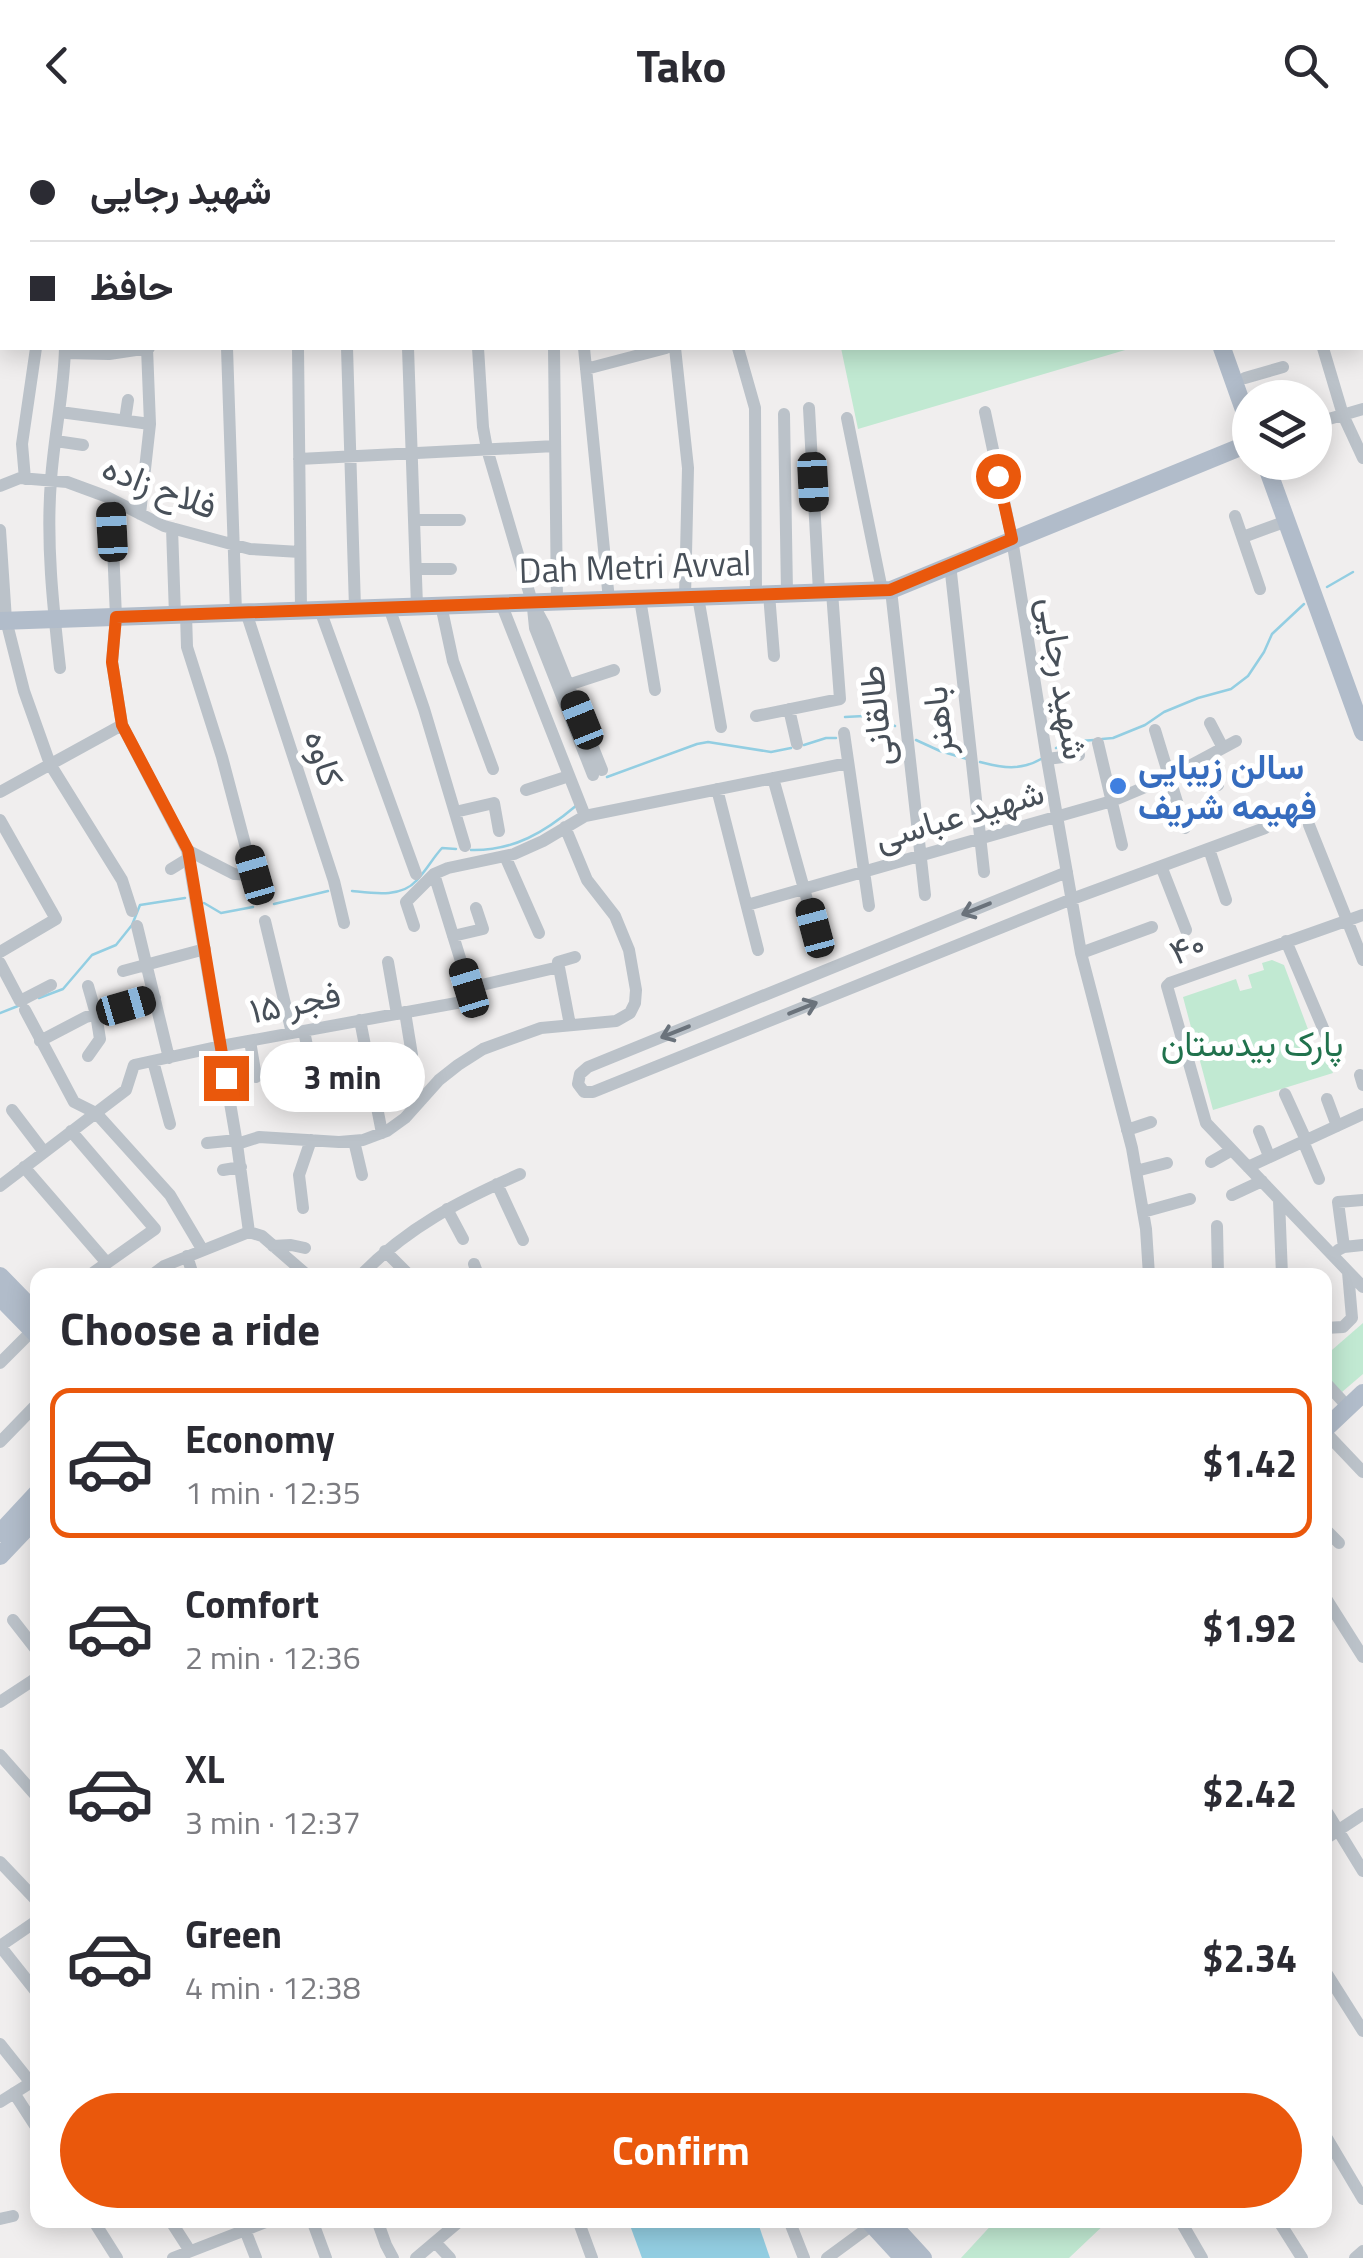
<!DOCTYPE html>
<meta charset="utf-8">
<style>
:root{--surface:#fff;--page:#f7f7f7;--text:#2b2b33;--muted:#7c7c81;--line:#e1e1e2;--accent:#ea580c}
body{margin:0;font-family:"Titillium Web",Vazirmatn,sans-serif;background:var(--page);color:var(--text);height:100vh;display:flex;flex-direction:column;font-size:38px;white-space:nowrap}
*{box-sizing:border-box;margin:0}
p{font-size:32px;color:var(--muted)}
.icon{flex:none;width:55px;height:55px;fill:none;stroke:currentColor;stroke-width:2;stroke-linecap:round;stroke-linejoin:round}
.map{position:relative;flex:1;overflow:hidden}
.details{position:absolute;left:30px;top:1138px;width:1302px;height:960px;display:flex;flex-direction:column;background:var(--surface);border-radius:20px;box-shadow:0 5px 25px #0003}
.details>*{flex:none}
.hud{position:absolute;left:0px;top:0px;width:1365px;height:220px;box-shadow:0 5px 25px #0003;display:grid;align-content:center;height:220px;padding:0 30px;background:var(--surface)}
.fabs{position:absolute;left:1232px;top:250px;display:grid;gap:20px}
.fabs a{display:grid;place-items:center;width:100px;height:100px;border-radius:50%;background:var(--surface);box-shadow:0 5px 25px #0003;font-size:50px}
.end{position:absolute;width:45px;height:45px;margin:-22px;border:12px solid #ea580c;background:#fff;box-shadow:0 0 0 5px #fff}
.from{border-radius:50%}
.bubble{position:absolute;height:70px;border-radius:35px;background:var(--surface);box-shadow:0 5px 25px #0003;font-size:32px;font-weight:700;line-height:70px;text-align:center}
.car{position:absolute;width:30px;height:60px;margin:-30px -15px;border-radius:12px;box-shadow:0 0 8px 2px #0007;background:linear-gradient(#222 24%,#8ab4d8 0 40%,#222 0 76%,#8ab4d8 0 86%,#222 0)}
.hud b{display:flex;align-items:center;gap:35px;height:95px;font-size:38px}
.hud b+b{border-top:2px solid var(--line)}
.hud i{width:25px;height:25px;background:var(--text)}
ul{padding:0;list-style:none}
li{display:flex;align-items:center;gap:30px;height:150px;margin:0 20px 15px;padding:0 10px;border:5px solid transparent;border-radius:20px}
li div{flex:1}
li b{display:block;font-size:38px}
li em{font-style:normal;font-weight:700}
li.on{border-color:var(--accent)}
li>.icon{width:90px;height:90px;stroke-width:1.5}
h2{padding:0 30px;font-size:45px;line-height:120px}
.button{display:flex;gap:20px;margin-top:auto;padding:20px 30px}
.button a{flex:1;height:115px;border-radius:60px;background:var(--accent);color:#fff;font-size:40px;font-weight:700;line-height:115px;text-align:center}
header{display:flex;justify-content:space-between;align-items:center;height:130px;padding:0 30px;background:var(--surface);font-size:45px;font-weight:700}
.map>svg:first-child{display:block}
.green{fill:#c1e9d2}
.water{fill:#93cee2}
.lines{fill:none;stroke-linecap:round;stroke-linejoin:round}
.stream{stroke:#93cee2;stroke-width:2.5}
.minor{stroke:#bbc2c9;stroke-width:12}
.major{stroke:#b1bcca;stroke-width:18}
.oneway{stroke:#6a727b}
.route{stroke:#ea580c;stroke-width:12}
.shop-dot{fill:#3f7fe0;stroke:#fff;stroke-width:4}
.labels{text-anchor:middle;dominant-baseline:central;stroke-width:10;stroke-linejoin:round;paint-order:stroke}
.street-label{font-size:35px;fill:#485059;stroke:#fff}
.shop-label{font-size:35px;font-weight:bold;fill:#366cbe;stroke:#fff;text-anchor:start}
.park-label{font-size:35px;fill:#21724d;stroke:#fff}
</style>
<header><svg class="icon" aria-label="back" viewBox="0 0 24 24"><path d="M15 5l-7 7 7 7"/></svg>Tako<svg class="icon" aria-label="search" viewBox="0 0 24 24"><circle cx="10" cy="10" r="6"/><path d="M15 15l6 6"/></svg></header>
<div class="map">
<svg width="1363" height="2128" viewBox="0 0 1363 2128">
<rect width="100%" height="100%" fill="#f0eeee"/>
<!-- green -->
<path class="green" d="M841,218H1132L858,299Z
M1272,830L1284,835L1315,918H1318L1322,928L1327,927L1333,943L1213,980L1183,867L1236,849L1240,861L1252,858L1248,845L1264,840L1262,833Z
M1363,1193V1244L1342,1262L1325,1247V1226Z
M996,2090H1107L1108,2091L1069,2128H961Z"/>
<!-- water -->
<path class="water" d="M628,2090H757L770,2128H642Z"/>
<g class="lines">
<!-- stream -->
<path class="stream" d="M1327,457L1353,442
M845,587L864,586L895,596
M1102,609L1113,608L1145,595L1164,582L1198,568L1231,559L1248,546L1264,522L1272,504L1304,474
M916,610L940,621L967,629
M804,615L826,608H836
M1056,618L1066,612L1094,610
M980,632C1003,638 1020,641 1041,629
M607,647L697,614L708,612L771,622L791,618
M471,720C514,721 545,702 577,675
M352,761C372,763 401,768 416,751C426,741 432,729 442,718L456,719
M204,773L221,783L253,777
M274,774L328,761
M39,868L63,859L92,825L116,815L132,795L140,775L185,768
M0,883L18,876"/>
<!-- minor -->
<path class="minor" d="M278,0L279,2
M338,0V2
M459,0V2
M563,0V2
M673,0V2
M796,0L797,2
M861,0V2
M954,0V2
M1037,0V2
M1230,0L1232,2
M1336,0L1338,2
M95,2V0
M191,2L192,0
M1094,2L1100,0
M1362,33H1363
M0,66H2
M1362,88L1363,87
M0,161L2,160
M227,218L236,483
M298,218L301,480
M347,218L355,478
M408,218L417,476
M478,218L483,297L487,319L532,472L544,494L602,640
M554,218L557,471
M584,218L609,470
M675,218L688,338L685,467
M738,218L755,278L756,464
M1323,218L1343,285L1363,328
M65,223L109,224L149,218
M586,239L666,218
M1245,248L1283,237
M809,278L819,462
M60,282L150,294
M985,282L1012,409L1047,629L1081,823L1132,1018L1146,1099L1149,1145
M784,284L787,463
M847,288L882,460
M125,290L128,270
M1315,293L1363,279
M56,311L83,315
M299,329L555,316
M25,349L22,314L36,218
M0,356L20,348L67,352L105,366L164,396L250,419L300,422
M111,369L116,487L112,532L122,595L187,720L237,1014L249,1102
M140,384L150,294L147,218
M1235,386L1260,459
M414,390H460
M172,398L175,485
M0,400L6,490L24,561L50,634L122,750L132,781
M1243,407L1287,391
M950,434L984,742
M416,439H451
M891,460L925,765
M769,464L774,526
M698,467L721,597
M640,469L655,560
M501,473L585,686
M441,475L453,531L493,639
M389,477L424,579L465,716
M533,478L535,498L593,645
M320,480L416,744
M246,482L334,751L344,793
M186,484L187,517L222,627L259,767
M60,538C53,476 46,412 51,350C54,306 64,262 65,218
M568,555L614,540
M789,579L797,614
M756,586L840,569L832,462
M1210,593L1223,618
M1155,600L1185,698
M844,603L869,776
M1098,613L1122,715
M1205,628L1218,655
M1047,629L1079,625
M773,648L815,798
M717,659L758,820
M526,660L569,646
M0,662L122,595
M455,682L494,673L499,701
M0,690L56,789L0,822
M1309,695L1363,830
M1209,719L1226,770
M187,720L234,744L255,745
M505,726L539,803
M1161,736L1186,800
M171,739L189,728
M1067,742L588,937L580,944L578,954L584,962H593L1072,769L1265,698
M747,775L1112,671L1169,647L1236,611
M1363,785L1170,853L1167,856L1206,993L1363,1157
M265,791L292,903
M137,796L169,928
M414,796L406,772L434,744L448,738L514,724L543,711L585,686L848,633
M453,806L483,799L476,778
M1286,811L1326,905
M1081,823L1152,797
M388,832L397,884
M0,833L20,871L51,855
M123,841L205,819
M88,856L96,884L100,909L88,926
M469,858L559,837
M25,880L74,972L96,983L170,1065L202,1119
M405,882L412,925
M360,890L382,1003
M570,895L558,832L575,827
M304,901L315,955
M40,911L86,887L155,868
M250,911L256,947
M153,931L170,994
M1360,945L1363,955
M1285,964L1306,1010
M1327,969L1337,996
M12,980L44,1022
M1127,1000L1151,992
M71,1001L155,1099L90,1145
M1259,1001L1269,1026
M354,1011L362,1045
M1303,1011L1319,1049
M207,1013L237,1010
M237,1014L259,1007L339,1012L363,1010L387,1001L405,988L439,950L458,935L483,919L541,898L616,891L630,883L635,873L636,860L629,820L615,786L587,750L565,697
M1211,1032L1232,1020
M24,1037L107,1133
M1248,1037L1363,984
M223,1040L241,1037
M1136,1041L1167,1033
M497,1054L523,1110
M0,1056L126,960L134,935L221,916L473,870L434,744
M1232,1065L1262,1051
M1279,1070L1282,1145
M303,1078L299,1045L311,1010
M447,1079L463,1109
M1143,1082L1190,1069
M1217,1096L1218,1145
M249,1102L262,1106L307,1145
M273,1116L291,1115L305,1118
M1344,1117L1338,1072L1363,1070
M1338,1120L1344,1117L1363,1115
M385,1121L409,1145
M187,1126L193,1145
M474,1134L478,1145
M152,1145L164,1136L249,1102
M361,1145C408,1097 459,1071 520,1044
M1325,1198L1343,1197L1352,1188L1348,1142
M0,1233L32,1201
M1325,1252L1348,1277
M1325,1302L1363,1342
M0,1312L38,1273
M1325,1399L1339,1413
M1325,1467L1363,1527
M13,1490L38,1522
M0,1572L38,1547
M0,1625L38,1668
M1325,1679L1363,1741
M1325,1709L1363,1684
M0,1732L38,1772
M38,1790L0,1816L38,1864
M1325,1841L1363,1901
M0,1914L31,1953
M14,1963L38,2000
M0,1972L35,1950
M1325,2005L1363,2069
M0,2089L13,2086
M93,2090L117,2128
M170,2090L190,2121
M312,2090L326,2128
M377,2090L386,2115L393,2128
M578,2090L592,2128
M789,2090L804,2128
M1134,2090H1135
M1180,2090L1202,2128
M1278,2090L1302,2128
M245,2100L256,2128
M435,2112L450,2128
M173,2128L271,2090
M416,2128L461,2090
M827,2128L872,2095
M1355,2128L1363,2121"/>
<!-- major -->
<path class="major" d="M1142,0L1143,2
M1222,218L1249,294
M1265,332L1363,602
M0,491L891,460L1243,316
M0,1146L38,1185
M0,1167L38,1206
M1325,1299L1363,1263
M0,1403L38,1362
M0,1426L38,1386
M868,2090L903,2128
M888,2090L923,2128"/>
</g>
<!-- one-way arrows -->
<defs><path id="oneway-shaft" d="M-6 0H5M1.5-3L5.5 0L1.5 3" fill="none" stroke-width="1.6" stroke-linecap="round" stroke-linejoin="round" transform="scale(2.5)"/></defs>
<g class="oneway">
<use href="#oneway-shaft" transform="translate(976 779) rotate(158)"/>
<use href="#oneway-shaft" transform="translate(803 878) rotate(-22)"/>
<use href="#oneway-shaft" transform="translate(675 902) rotate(158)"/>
</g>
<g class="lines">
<!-- route -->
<path class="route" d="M226,948L188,720L122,595L112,532L116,487L890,460L1012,409L998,346"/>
</g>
<!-- markers -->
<circle class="shop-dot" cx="1118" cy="656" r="10"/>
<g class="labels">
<!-- street labels -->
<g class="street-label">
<text transform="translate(160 356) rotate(21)">فلاح زاده</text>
<text transform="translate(635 436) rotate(-2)">Dah Metri Avval</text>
<text transform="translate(1064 548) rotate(81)">شهید رجایی</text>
<text transform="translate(875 586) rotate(-96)">طالقانی</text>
<text transform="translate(937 591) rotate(-96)">باهنر</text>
<text transform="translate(325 628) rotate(72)">کاوه</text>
<text transform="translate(959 684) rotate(-16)">شهید عباسی</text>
<text transform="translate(1187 817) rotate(-22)">۴۰</text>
<text transform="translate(295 872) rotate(-11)">فجر ۱۵</text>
</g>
<!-- shop labels -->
<g class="shop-label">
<text x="1138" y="636">سالن زیبایی<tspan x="1138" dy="40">فهیمه شریف</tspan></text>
</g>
<!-- park labels -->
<g class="park-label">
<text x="1252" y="913">پارک بیدستان</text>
</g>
</g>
</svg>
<div class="fabs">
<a><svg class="icon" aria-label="layers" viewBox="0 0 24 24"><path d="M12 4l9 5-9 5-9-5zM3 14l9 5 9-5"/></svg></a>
</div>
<i class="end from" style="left:998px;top:346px"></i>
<i class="end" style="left:226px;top:948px"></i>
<div class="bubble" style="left:260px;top:912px;width:165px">3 min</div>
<i class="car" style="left:813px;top:352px;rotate:177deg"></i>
<i class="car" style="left:112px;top:402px;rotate:357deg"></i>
<i class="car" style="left:582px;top:590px;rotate:338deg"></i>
<i class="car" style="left:255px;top:745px;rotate:344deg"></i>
<i class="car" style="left:815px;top:798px;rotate:345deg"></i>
<i class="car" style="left:469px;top:858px;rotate:343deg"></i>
<i class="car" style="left:126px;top:876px;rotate:74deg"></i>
<div class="hud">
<b><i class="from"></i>شهید رجایی</b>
<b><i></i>حافظ</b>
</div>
<section class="details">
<h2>Choose a ride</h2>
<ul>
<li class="on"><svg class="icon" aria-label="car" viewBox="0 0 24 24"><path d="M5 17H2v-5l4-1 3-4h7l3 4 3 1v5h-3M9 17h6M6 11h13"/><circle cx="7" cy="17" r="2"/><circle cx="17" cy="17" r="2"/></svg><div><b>Economy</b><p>1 min · 12:35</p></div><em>$1.42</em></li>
<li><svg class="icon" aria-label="car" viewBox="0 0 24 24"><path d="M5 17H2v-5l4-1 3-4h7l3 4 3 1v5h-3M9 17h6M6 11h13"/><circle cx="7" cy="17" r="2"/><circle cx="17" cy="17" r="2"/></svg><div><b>Comfort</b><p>2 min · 12:36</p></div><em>$1.92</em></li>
<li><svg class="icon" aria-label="car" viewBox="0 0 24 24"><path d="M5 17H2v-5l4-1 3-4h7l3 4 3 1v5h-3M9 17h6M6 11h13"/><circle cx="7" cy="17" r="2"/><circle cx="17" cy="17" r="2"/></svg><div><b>XL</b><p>3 min · 12:37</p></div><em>$2.42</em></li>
<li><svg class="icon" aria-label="car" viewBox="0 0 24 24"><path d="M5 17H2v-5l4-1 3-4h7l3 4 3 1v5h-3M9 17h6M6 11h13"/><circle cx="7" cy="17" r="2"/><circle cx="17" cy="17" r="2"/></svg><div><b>Green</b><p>4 min · 12:38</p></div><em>$2.34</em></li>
</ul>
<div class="button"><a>Confirm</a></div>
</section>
</div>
